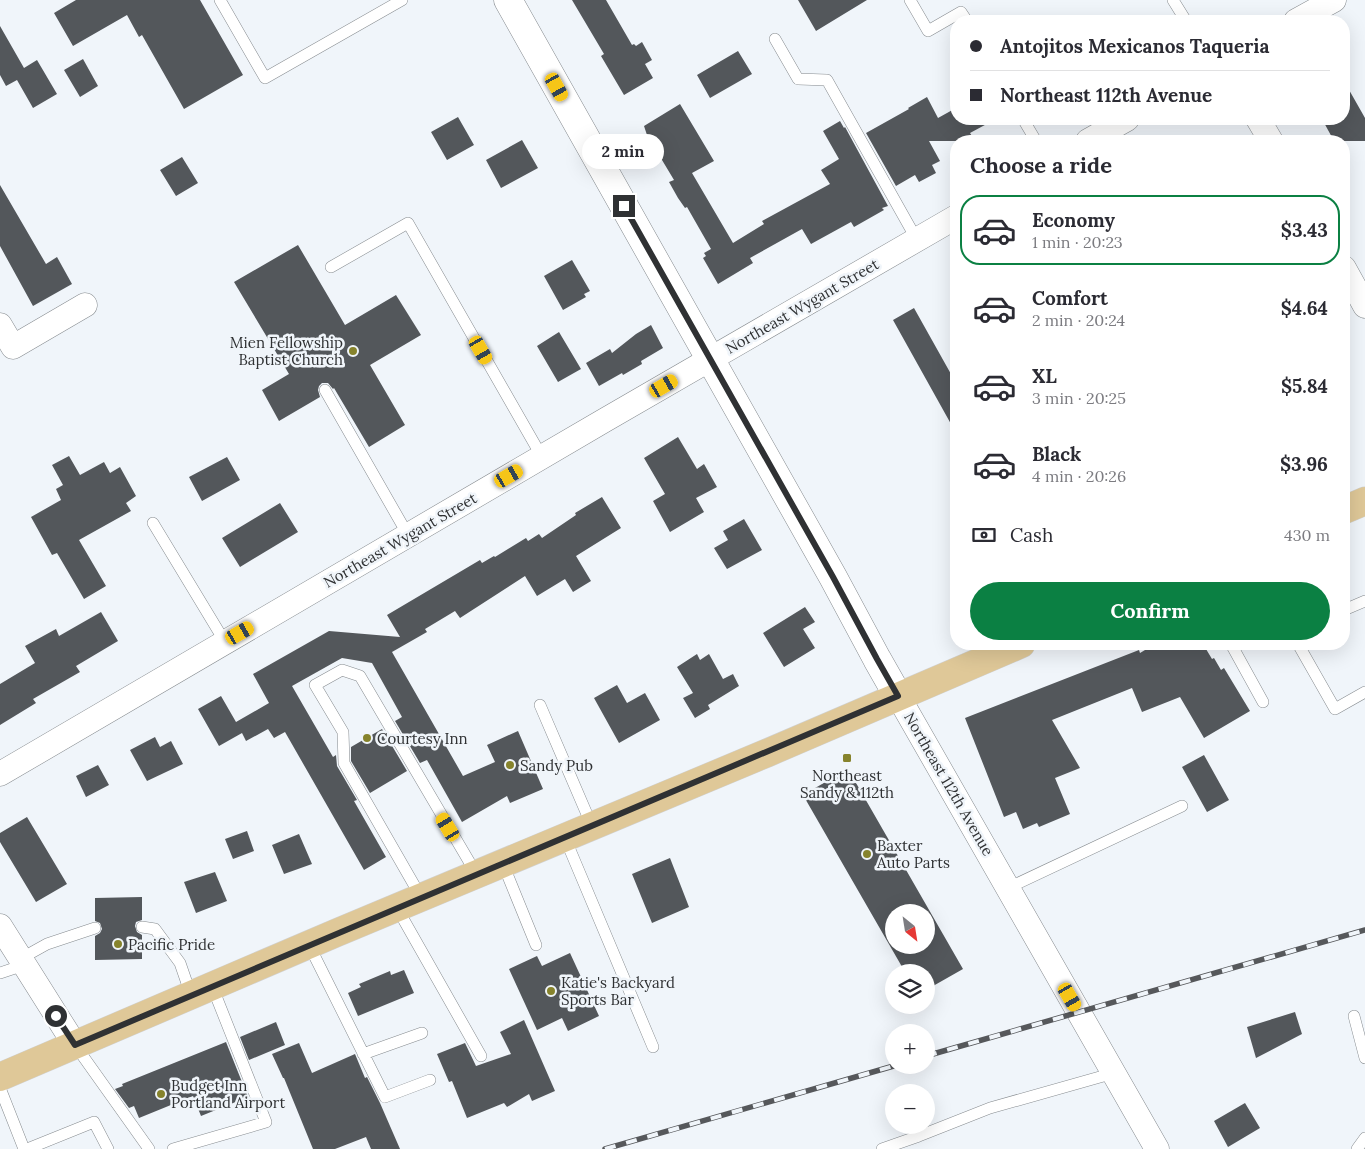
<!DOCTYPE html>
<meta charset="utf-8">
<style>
:root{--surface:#fff;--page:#f7f7f7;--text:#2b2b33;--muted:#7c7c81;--line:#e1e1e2;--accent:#0b8043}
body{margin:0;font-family:Lora,serif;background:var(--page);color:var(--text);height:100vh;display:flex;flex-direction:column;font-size:19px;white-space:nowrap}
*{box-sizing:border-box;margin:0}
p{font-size:16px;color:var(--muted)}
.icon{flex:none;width:28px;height:28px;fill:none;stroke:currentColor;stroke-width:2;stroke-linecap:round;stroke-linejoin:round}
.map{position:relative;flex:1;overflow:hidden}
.side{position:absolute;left:950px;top:135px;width:400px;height:515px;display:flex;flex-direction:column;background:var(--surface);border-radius:20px;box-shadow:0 5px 20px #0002}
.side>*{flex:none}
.guide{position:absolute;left:950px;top:15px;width:400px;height:110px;border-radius:20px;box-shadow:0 5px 20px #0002;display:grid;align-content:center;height:110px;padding:0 20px;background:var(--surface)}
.needle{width:32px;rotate:150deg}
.tools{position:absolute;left:885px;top:904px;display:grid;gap:10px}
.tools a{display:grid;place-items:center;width:50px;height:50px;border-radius:50%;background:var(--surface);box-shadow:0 5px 20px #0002;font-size:25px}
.end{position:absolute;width:22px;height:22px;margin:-11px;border:6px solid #2f3133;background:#fff;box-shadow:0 0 0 2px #fff}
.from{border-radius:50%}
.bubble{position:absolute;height:35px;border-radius:18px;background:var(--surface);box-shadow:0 5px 20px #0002;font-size:16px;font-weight:800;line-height:35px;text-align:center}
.car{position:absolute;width:15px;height:30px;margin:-15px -8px;border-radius:6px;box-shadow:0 0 4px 1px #0007;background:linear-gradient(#f5c518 24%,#345 0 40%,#f5c518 0 76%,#345 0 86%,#f5c518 0)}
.guide b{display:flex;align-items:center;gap:18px;height:48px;font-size:19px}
.guide b+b{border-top:1px solid var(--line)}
.guide i{width:12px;height:12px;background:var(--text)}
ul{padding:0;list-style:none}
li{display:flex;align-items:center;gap:15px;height:70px;margin:0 10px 8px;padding:0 10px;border:2px solid transparent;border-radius:20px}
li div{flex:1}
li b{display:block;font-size:19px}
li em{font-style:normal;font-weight:800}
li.active{border-color:var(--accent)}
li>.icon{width:45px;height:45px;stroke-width:1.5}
h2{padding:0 20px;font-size:22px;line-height:60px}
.pay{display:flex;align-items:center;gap:12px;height:55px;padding:0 20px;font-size:19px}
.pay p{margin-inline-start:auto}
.primary-button{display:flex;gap:10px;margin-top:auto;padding:10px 20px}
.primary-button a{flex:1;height:58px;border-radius:30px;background:var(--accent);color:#fff;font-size:20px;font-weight:800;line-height:58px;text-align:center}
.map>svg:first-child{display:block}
.building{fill:#53575b;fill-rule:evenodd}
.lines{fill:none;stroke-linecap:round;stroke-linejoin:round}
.service-casing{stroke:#868b8f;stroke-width:12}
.minor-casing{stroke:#868b8f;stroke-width:25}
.tertiary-casing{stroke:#868b8f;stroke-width:29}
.primary-casing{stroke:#d1d2d2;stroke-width:29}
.service{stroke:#fff;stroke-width:11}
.minor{stroke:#fff;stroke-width:24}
.tertiary{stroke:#fff;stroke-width:28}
.primary{stroke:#dfc898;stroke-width:28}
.rail-casing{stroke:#56585b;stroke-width:5.5}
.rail{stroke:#f0f5fa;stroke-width:4;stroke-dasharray:11;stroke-linecap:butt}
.route{stroke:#2f3133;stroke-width:6}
.poi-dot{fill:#86832c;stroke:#f0f5fa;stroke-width:2}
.labels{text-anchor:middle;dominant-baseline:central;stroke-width:5;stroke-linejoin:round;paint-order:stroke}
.street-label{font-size:15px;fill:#2f3133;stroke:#f0f5fa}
.poi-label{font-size:15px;fill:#2f3133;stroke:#f0f5fa;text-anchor:start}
</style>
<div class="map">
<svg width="1365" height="1149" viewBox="0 0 1365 1149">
<rect width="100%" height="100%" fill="#f0f5fa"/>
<!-- building -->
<path class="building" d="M76,0H200L243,75L184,109L142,35L139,37L127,15L73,46L54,13Z
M572,0H606L632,45L634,44L636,46L642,42L652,60L645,64L653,78L624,95L601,56L604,54Z
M798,0H867L816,31Z
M0,26L24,68L37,60L57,94L33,108L17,80L6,86L0,75Z
M738,51L752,74L710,98L697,75Z
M83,59L98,86L80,97L64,70Z
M1344,81L1365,118V141H1334L1322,119H1344Z
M927,97L938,118L956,108V119H996L970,133L975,141H929L940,161L932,165L936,173L919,182L915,175L896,186L866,133L909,109L908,108Z
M680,104L714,161L692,173L733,243L764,224L762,221L830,184L821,170L839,159L823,131L840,121L844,128L845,127L888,206L882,208L884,210L854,227L851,222L811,244L802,229L750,258L753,263L718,284L703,258L706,256L704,253L711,249L687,207L685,208L678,198L669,182L674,180L647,135L644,126Z
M458,117L474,145L447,160L431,132Z
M522,140L538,168L501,188L486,160Z
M182,157L198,183L176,196L160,170Z
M0,185L46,264L57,257L72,284L33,306L0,246Z
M298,245L345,325L396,295L421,335L370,365L405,425L369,447L334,388L333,389L328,383H322L319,386L318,390L320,397L279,421L262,390L289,374L234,282Z
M572,260L590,291L584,294L586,297L563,310L544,276Z
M914,308L956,383V433L893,320Z
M651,325L663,348L641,361L642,364L623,375L622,373L599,386L586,363L610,349L612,353L636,334Z
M559,332L581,369L558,382L537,346Z
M678,437L697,469L704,464L717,487L696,498L704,512L670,532L653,501L665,494L644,458Z
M69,456L80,475L104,462L110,473L120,467L136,496L126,503L131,511L79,540L106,586L84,599L57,553L52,555L31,517L61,500L56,489L63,485L52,465Z
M227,457L240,480L202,501L189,477Z
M602,497L621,528L576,556L591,581L573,592L565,579L537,596L525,576L460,618L455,611L425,629L427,632L392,652L463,776L495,762L487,745L518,731L543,789L510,803L507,796L462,822L427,760L420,763L395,721L402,717L372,663L342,658L292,686L333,757L336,755L337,766L357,800L354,801L386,857L364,870L285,732L274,738L268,729L246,741L242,733L219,746L198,709L221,696L236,722L269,703L253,674L329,631L400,637L387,615L480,560L482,563L494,556L495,557L526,538L528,541L539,534L542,538L576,515L575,513Z
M280,503L298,532L240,567L222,538Z
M744,519L762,550L727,569L714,548L728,540L723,531Z
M805,607L815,622L803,629L815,648L784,667L763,633Z
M101,612L118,641L76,666L80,672L33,699L36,703L0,725V684L35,663L25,646L56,629L59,636Z
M1155,644H1203L1212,659L1214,658L1221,670L1224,668L1250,711L1204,738L1180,697L1142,712L1132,688L1052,720L1080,768L1055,778L1070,814L1039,827L1037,823L1023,829L1016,812L1004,817L965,718L1139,650L1140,653Z
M697,654L700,660L709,654L723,679L733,674L739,686L708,705L710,709L695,718L683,698L693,693L677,667Z
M617,685L627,703L645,693L660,720L619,743L594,698Z
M382,729L407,771L370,793L351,761V747Z
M155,737L160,747L171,741L183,764L147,781L130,750Z
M1204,755L1229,800L1207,812L1182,767Z
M98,765L109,785L86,797L76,776Z
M848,769L963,969L926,990V972H905L803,795ZM894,912H926V945H894Z
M27,817L67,884L36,902L0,842V833Z
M247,831L254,851L233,859L225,839Z
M299,834L312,864L284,874L272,845Z
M670,858L689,907L652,923L632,874Z
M215,872L227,901L196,913L184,882Z
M142,897V920L136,922L135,926L137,932L142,935V959L95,960V936L100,933L102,929L100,923L95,921V898Z
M570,953L599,1016L568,1031L562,1018L537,1030L509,969L537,956L542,966Z
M404,970L414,993L358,1016L348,993L361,987L359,984L390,971L391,975Z
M1295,1012L1302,1034L1256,1058L1247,1027Z
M524,1020L555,1091L532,1101L529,1094L507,1107L504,1103L467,1118L452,1081L449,1082L437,1054L465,1043L476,1066L511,1054L500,1032Z
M276,1022L285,1045L249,1060L240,1037Z
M226,1042L248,1097L201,1116L193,1096L139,1118L134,1106L129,1108L115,1089L123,1086L122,1084Z
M299,1043L312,1073L355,1054L365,1078L367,1077L380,1103L400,1149H371L366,1137L335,1149H313L284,1078H283L272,1054Z
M1245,1103L1260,1128L1228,1147L1214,1121Z"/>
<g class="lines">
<!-- service casing -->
<g class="service-casing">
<path id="service" d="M220,0L265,78L402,0
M910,0L928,31L961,12L967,21
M1173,0L1186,21
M775,39L798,79L827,80L917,240
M1023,119L1036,141
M331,267L408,223L542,457
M325,390L408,535
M153,523L225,642
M1344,610L1365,601
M1231,644L1263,702
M1298,644L1335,709L1365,692
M540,705L592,826
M565,838L653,1047
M503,864L536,945
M1008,888L1182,806
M421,897L344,763L343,732L315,685L342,670L360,676L477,875
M397,908L481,1056
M142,927L155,929L180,963L191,995
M309,945L385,1097L430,1080
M20,959L47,944L95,928
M0,973L24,965
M1354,1016L1365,1058
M75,1045L149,1149
M363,1054L422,1033
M0,1088L24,1149
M27,1149L94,1122L108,1149
M173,1149L266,1122L212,986
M882,1149L919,1136L990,1108L1114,1073
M1357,1149L1365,1138"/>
</g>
<!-- minor casing -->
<g class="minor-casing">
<path id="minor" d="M1296,21L1334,0
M1258,119L1271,141
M1088,141L1127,119
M1344,268L1365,306
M0,325L13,347L85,305
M898,696L1157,1149
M0,774L605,420L956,217
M0,926L75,1045"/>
</g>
<!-- tertiary casing -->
<g class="tertiary-casing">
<path id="tertiary" d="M508,0L833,577L877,659L898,696"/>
</g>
<!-- primary casing -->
<g class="primary-casing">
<path id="primary" d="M1344,510L1365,501
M0,1077L336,933L767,753L1021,644"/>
</g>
<!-- service -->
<use href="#service" class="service"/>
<!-- minor -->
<use href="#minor" class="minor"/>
<!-- tertiary -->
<use href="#tertiary" class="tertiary"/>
<!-- primary -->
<use href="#primary" class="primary"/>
<!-- rail casing -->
<g class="rail-casing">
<path id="rail" d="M926,1056L1365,930
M605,1149L897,1065"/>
</g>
<!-- rail -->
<use href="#rail" class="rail"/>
</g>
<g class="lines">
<!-- route -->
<path class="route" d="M56,1016L75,1045L898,696L877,659L833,577L624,206"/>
</g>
<!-- markers -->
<g class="poi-dot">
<circle cx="353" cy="351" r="5"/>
<circle cx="367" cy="738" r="5"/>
<rect x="842" y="753" width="10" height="10" rx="2.5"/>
<circle cx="510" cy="765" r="5"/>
<circle cx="867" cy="854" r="5"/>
<circle cx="118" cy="944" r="5"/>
<circle cx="551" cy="991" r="5"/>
<circle cx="161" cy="1094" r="5"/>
</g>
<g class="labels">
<!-- street labels -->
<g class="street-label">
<text transform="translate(802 306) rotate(-30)">Northeast Wygant Street</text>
<text transform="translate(400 540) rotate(-30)">Northeast Wygant Street</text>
<text transform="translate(949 784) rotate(60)">Northeast 112th Avenue</text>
</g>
<!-- poi labels -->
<g class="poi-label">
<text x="343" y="342" text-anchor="end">Mien Fellowship<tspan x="343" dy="17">Baptist Church</tspan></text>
<text x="377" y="738">Courtesy Inn</text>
<text x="520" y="765">Sandy Pub</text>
<text x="847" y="775" text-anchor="middle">Northeast<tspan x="847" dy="17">Sandy &amp; 112th</tspan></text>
<text x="877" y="845">Baxter<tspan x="877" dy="17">Auto Parts</tspan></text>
<text x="128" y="944">Pacific Pride</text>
<text x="561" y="982">Katie's Backyard<tspan x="561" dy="17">Sports Bar</tspan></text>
<text x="171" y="1085">Budget Inn<tspan x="171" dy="17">Portland Airport</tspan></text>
</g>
</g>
</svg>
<div class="tools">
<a><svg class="needle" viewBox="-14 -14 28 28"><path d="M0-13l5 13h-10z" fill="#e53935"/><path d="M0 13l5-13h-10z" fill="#7c7c81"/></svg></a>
<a><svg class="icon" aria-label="layers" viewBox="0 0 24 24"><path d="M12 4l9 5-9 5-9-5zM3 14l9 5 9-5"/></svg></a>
<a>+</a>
<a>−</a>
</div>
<i class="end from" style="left:56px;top:1016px"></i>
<i class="end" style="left:624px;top:206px"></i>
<div class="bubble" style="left:582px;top:134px;width:82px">2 min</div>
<i class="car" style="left:557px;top:87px;rotate:151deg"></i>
<i class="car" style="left:481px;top:350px;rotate:150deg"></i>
<i class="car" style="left:664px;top:386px;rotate:60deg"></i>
<i class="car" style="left:509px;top:476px;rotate:60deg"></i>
<i class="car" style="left:240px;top:633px;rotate:60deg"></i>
<i class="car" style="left:448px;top:827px;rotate:329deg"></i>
<i class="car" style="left:1070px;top:997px;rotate:150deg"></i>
<div class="guide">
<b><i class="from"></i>Antojitos Mexicanos Taqueria</b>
<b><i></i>Northeast 112th Avenue</b>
</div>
<section class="side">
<h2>Choose a ride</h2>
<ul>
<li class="active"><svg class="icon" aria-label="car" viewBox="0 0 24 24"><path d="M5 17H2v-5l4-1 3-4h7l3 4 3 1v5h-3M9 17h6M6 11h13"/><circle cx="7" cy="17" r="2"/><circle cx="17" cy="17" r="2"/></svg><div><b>Economy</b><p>1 min · 20:23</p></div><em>$3.43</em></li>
<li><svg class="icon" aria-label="car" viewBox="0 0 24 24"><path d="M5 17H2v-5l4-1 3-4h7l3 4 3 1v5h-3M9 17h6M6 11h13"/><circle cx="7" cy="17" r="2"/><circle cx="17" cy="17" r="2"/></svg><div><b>Comfort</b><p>2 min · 20:24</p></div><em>$4.64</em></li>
<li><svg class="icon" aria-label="car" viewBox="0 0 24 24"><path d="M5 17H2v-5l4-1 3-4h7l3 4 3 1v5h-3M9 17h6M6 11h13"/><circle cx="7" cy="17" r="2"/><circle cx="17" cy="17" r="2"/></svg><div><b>XL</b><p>3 min · 20:25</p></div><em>$5.84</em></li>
<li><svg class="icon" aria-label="car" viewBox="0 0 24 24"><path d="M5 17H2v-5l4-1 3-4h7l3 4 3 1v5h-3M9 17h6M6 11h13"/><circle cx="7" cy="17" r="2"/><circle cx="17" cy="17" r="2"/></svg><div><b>Black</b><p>4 min · 20:26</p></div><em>$3.96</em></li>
</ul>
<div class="pay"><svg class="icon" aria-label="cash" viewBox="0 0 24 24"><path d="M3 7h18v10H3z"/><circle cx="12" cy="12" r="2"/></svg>Cash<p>430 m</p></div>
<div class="primary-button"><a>Confirm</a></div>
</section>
</div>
